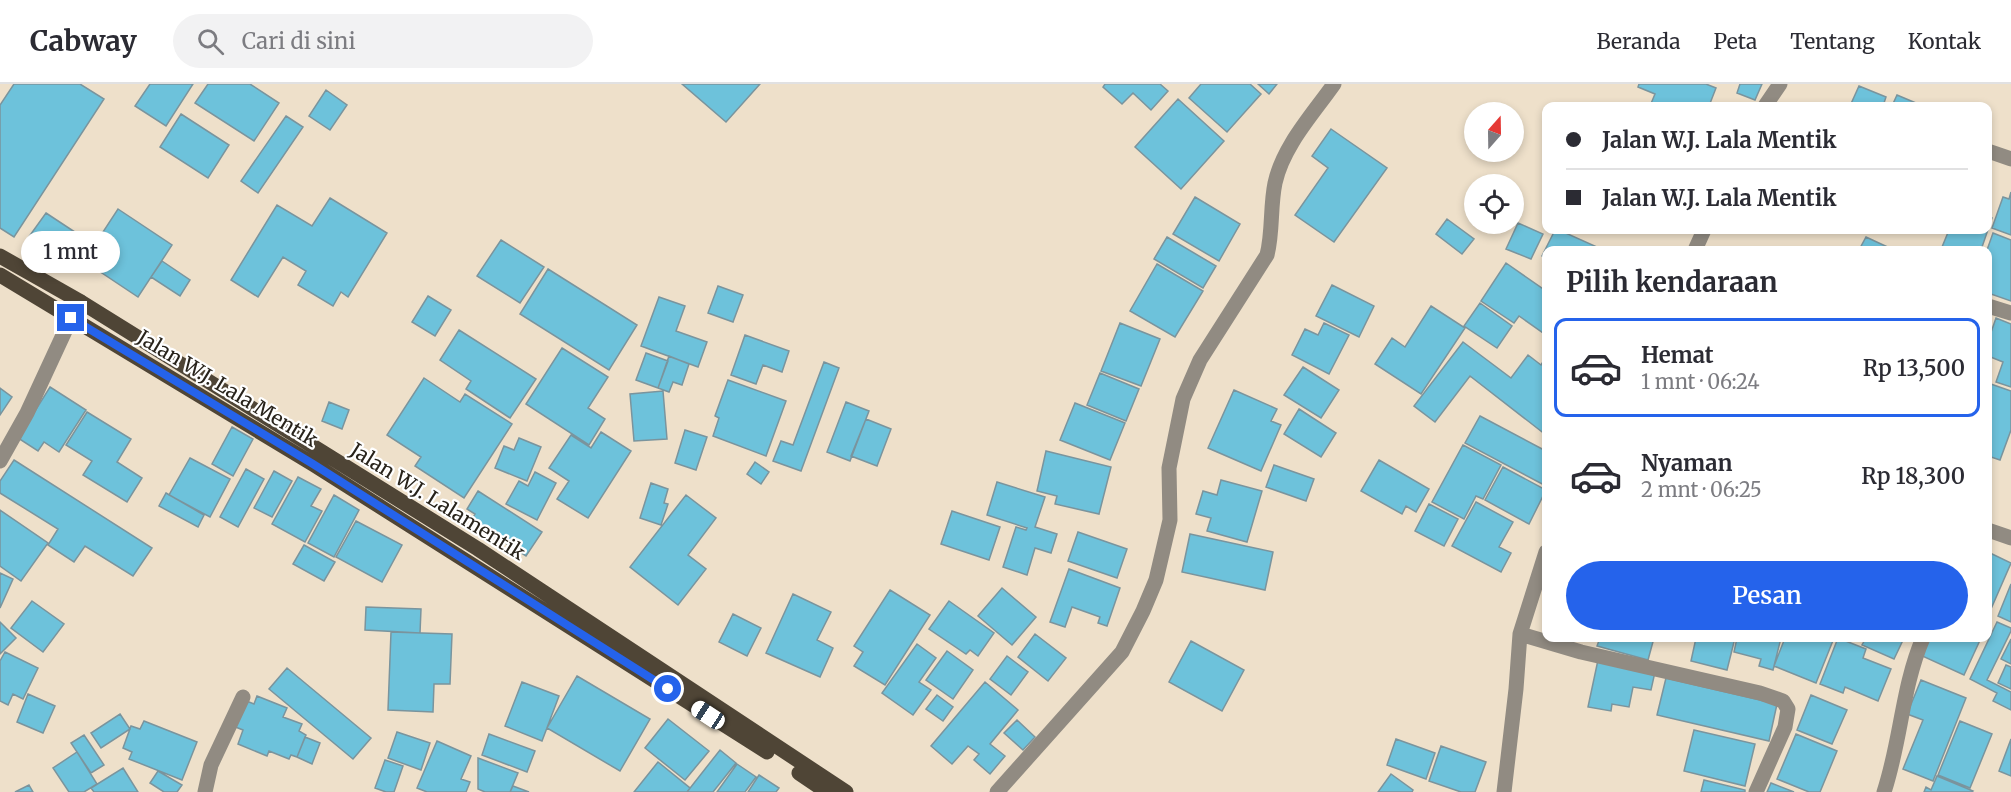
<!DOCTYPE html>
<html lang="id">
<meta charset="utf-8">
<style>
:root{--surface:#fff;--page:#f2f2f3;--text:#2b2b33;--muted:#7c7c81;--line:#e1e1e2;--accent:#2563eb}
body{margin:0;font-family:Merriweather,serif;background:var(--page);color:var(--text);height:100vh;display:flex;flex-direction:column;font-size:22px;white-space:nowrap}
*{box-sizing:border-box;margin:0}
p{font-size:20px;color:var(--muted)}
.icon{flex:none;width:33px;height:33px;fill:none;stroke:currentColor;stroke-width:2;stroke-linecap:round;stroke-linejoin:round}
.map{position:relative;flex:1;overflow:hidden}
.details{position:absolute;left:1542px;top:162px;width:450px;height:396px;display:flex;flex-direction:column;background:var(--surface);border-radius:12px;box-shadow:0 3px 9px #0003}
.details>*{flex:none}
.guide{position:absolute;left:1542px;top:18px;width:450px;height:132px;border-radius:12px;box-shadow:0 3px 9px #0003;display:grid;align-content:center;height:132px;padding:0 24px;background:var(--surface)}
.needle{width:39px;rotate:20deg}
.tools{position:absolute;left:1464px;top:18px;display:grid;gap:12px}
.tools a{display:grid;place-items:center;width:60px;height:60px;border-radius:50%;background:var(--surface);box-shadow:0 3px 9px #0003;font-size:30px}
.end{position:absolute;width:27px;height:27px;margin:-14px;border:8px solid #2563eb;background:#fff;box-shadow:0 0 0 3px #fff}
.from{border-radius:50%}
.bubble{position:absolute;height:42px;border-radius:21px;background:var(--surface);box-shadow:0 3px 9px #0003;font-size:20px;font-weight:600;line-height:42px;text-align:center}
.car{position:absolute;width:18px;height:36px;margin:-18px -9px;border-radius:8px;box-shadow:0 0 4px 2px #0007;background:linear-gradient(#fff 24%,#345 0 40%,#fff 0 76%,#345 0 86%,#fff 0)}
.guide b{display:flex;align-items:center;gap:21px;height:57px;font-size:22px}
.guide b+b{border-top:2px solid var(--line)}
.guide i{width:15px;height:15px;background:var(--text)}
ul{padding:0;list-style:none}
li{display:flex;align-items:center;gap:18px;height:99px;margin:0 12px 9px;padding:0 12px;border:3px solid transparent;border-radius:12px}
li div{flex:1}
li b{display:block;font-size:22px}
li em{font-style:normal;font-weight:600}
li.active{border-color:var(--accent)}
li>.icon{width:54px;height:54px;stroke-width:1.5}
h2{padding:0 24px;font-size:27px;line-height:72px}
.primary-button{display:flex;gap:12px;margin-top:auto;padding:12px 24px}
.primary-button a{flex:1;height:69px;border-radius:36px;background:var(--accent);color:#fff;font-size:24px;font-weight:600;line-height:69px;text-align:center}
header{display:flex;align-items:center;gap:36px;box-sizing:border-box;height:84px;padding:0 30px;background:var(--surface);border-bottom:2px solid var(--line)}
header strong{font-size:28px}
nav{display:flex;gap:33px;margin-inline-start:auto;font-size:21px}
.search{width:420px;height:54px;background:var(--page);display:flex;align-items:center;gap:15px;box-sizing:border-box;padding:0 21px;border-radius:33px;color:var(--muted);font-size:22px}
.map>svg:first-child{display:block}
.building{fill:#6dc2db;stroke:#7a949d;stroke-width:1.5}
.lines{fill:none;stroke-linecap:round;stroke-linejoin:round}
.street{stroke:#918b82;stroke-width:15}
.primary{stroke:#4f4536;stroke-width:15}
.route{stroke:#2563eb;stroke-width:8}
.labels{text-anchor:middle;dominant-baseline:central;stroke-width:4.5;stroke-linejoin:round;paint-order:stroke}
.street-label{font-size:20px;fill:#28231b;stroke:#fff}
</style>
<header>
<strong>Cabway</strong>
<div class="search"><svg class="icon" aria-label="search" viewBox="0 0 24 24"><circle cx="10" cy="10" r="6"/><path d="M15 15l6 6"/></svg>Cari di sini</div>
<nav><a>Beranda</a><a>Peta</a><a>Tentang</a><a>Kontak</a></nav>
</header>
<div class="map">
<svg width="2011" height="708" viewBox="0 0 2011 708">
<rect width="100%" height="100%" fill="#eee0ca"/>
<!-- building -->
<path class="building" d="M14,0H80L104,15L14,153L0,144V21Z
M150,0H193L166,42L135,22Z
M208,0H250L279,19L254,57L195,19Z
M682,0H760L726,38Z
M1105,0H1160L1168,7L1151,26L1133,9L1122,20L1103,3Z
M1201,0H1250L1261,10L1227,48L1189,14Z
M1258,0H1277L1269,10Z
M1639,0H1706L1716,4L1709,22H1650L1655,10L1638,3Z
M1740,0H1762L1755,16L1737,9Z
M1859,2L1886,13L1883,22H1850Z
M326,6L347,21L330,46L309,32Z
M1897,11L1923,22H1892Z
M1178,15L1224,57L1181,105L1135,63Z
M181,30L229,61L208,94L160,63Z
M286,32L303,43L258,109L241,97Z
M1331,45L1387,84L1334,158L1295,131L1328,84L1312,72Z
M2011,108V151L1992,144L2003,113L2009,115Z
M1195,113L1240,140L1219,177L1173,150Z
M330,114L387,149L348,213L341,208L333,222L298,201L306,187L283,173L258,213L231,196L277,121L312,142Z
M118,125L172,161L138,213L84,177Z
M46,129L90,158L72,184L28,154Z
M1988,132L1992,134L1981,166H1952L1942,163L1949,146H1988Z
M1447,135L1474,155L1462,170L1436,150Z
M1518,139L1543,150L1531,175L1506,165Z
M1555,146H1559L1597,163L1595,166H1546V174L1542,172Z
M1993,149L2011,156V217L1988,209L1987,166Z
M1167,153L1216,182L1203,204L1154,175Z
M1866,153L1894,166H1859Z
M501,156L544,183L520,219L477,192Z
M162,177L190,196L180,212L151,193Z
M1506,179L1546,207V251L1519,232L1514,239L1481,217Z
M1157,180L1203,207L1175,253L1130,227Z
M548,185L637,241L609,286L520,230Z
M1332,201L1374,222L1359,253L1316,232Z
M718,202L743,211L733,238L708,229Z
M428,212L451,226L435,252L412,238Z
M659,213L685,222L676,247L707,258L698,283L641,262Z
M1480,219L1512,242L1497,264L1464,242Z
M1431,222L1465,244L1421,310L1375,280L1392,254L1405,263Z
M1996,234L2011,240V303L1996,298L2003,278L1988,272V257Z
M1120,239L1160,255L1141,302L1101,287Z
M1324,239L1349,251L1329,290L1292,271L1305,245L1318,251Z
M459,246L536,295L510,334L466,305L471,297L440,276Z
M745,251L789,267L782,288L763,281L756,300L731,291Z
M1463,258L1511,294L1528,271L1541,281L1546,273V351L1470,292L1435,338L1414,322Z
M562,264L608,293L588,324L605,335L589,361L526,320Z
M646,269L668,277L658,304L636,296Z
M669,272L689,280L682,301L673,298L669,308L658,304Z
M824,278L839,284L801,387L773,377L781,357L793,361Z
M1303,283L1339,306L1321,334L1284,311Z
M1100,289L1139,305L1126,337L1087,321Z
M424,294L460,318L465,310L512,340L464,414L415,382L421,373L387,351Z
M728,296L786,317L766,372L713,352L719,334L715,332Z
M1988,299L2011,307V346L2000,376L1988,372Z
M50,303L86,326L59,368L44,358L38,367L18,354Z
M0,304L12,313L0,331Z
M1234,306L1277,325L1271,337L1281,341L1261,387L1208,364Z
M663,307L667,355L634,357L630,310Z
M329,318L349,326L342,345L322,337Z
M846,318L869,327L850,377L827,368Z
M1075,319L1125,339L1110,376L1060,356Z
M1299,325L1336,349L1321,373L1284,350Z
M87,328L131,355L117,378L142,394L127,418L83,391L92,377L66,361Z
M1480,332L1546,367V402L1465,359Z
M866,335L891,345L877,382L851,372Z
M232,343L253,355L233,392L212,380Z
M685,346L707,353L696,386L675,379Z
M601,348L631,367L588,434L557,415L569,397L549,384L571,351L591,364Z
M519,354L541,363L527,397L495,384L504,362L514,366Z
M1463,361L1501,381L1483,415L1476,412L1464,435L1432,418Z
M1046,367L1111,383L1099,430L1055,420L1057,412L1037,407Z
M190,374L230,395L210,433L169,411Z
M14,376L152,464L133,492L85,462L74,478L48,461L58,445L0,409V397Z
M1379,376L1429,405L1416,428L1406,422L1402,430L1361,407Z
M755,378L769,388L761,400L747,390Z
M1274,381L1314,395L1306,417L1266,403Z
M1503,383L1546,406L1529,440L1485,416Z
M246,385L264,395L238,443L220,433Z
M274,387L292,397L272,433L254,424Z
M535,388L556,399L537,436L506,420L519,397L528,402Z
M298,393L321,405L311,422L322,427L305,458L272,440Z
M1221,396L1262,407L1247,458L1207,447L1211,434L1196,430L1203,407L1217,411Z
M997,398L1045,413L1035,443L1057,450L1051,469L1035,464L1027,491L1003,483L1016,443L1026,446L1027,444L987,431Z
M651,399L668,405L664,419L668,420L661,441L640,434Z
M478,407L542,448L526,472L471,437L475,430L467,425Z
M166,409L204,431L198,443L159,422Z
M334,411L359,426L334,473L308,459Z
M686,411L716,434L688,471L706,485L678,521L630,483Z
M1476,418L1513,438L1499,463L1511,469L1501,488L1452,462Z
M1429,420L1458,435L1444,462L1415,447Z
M0,426L48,459L21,497L0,482Z
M952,427L1000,443L989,476L941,460Z
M356,437L402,461L382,498L336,473Z
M1078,448L1127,465L1117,494L1068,477Z
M1190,450L1273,468L1265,506L1182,488Z
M304,461L335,478L324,497L293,480Z
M1988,468L2011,479L1991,525L1988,523Z
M1069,485L1120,504L1107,542L1098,539L1100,533L1072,523L1065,543L1050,538Z
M0,489L13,495L0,524Z
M2011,500V538L1998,532Z
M1002,504L1036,533L1012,561L978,532Z
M890,506L930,531L885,601L854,582L863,568L854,562Z
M793,510L831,528L817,556L833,564L820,593L766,569Z
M32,517L64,540L43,568L11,544Z
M949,517L994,549L978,572L970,566L966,570L929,545Z
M366,523L421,525L420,549L365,546Z
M733,530L761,544L747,572L719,558Z
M0,538L16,554L0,570Z
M1997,538L2011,544V547L1987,596L2011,608V626L1993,617L1997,609L1970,595Z
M391,548L452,550L450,600H434L433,628L388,626Z
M1035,550L1066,574L1048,597L1018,573Z
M1600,554H1654L1648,576L1597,562Z
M1696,554H1735L1727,586L1691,577Z
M1737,554H1781L1773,586L1759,582L1761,575L1734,568Z
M1785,554H1834L1816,599L1774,582Z
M1838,554L1866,565L1863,574L1891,585L1878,617L1845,603L1843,609L1820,600Z
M1866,554H1904L1894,575L1862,561Z
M1928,554H1981L1964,591L1920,571Z
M2011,555V580L2001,575Z
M1191,557L1244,586L1222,627L1169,598Z
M917,560L936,574L919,598L931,606L913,631L882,609Z
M947,567L973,586L953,615L926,596Z
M5,568L38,584L23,615L13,610L8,621L0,617V577Z
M1007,572L1028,588L1011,611L990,595Z
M1598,576L1655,588L1651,606L1633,603L1629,623L1612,620L1611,627L1588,623Z
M2006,581L2011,583V605L1998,599Z
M287,584L371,654L353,675L269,605Z
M577,592L650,635L620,687L547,644Z
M1666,594L1777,620L1769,657L1657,631Z
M1921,596L1966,614L1933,697L1903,685L1923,636L1907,630Z
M522,598L559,612L542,657L505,642Z
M985,598L1018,626L990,660L1005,672L990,690L974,676L979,670L968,662L952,680L931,662Z
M28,610L55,622L43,649L17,638Z
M937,611L953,623L943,637L926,625Z
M1811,611L1847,626L1832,660L1797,646Z
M257,612L287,624L283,633L302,640L299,647L306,651L297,673L291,671L289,675L269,667L267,672L238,660L243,646L233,642L244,616L254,620Z
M120,630L130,645L101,664L91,649Z
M668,635L709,667L685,696L645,664Z
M1017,636L1035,653L1023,666L1004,649Z
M144,637L197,658L182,696L129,675L132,668L123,664L131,642L140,645Z
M1960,637L1992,650L1970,704L1938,691Z
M1694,646L1755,660L1745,702L1684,687Z
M397,648L430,659L421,686L388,674Z
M489,650L535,667L527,688L482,671Z
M1796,650L1837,667L1820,708H1809L1777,695Z
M84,651L104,681L91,689L71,659Z
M305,653L320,659L312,680L297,673Z
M1396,655L1435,669L1426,695L1387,681Z
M2011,655V692L1999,687Z
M437,657L471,672L461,695L470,698L466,708H427L417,704Z
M1441,662L1486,678L1475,708H1461L1429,697Z
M720,666L736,679L713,708H687Z
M77,668L97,700L84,708H69L53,684Z
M478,674L518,689L510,708H485L478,705Z
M385,676L403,682L394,708H386L375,704Z
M658,678L690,704L687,708H634Z
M737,680L756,693L745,708H717Z
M123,684L138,708H94L91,704Z
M158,687L182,701L177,708H164L150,699Z
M1391,690L1413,706L1412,708H1378Z
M759,691L779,704L776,708H748Z
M1937,692L1973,707L1972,708H1924L1926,703L1931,706Z
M1704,696L1745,706V708H1701Z
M1771,699L1794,708H1767Z
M29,701L33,708H15Z
M513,702L529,708H510Z"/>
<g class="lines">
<!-- street -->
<path class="street" d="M1765,22L1780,0
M1988,67L2011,75
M1695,166L1704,146
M1988,222L2011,229
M0,377L27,329L71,234L81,218
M1988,446L2011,454
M1520,550L1581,568L1760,609L1783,617L1788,625L1785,643L1756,708
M205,708L211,681L243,613
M997,708L1122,568L1143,527L1156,496L1170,436L1169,384L1183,315L1200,276L1267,171C1273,148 1270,123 1275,99C1283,62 1313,30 1334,0
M1504,708L1516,605L1520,550L1546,468
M1884,708C1901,657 1902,603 1923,554"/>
<!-- primary -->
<path class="primary" d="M0,172L81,218L478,465L846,708
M0,191L313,380L767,668
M799,689L827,708"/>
</g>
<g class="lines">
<!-- route -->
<path class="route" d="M71,234L313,380L668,605"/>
</g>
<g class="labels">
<!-- street labels -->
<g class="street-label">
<text transform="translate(228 304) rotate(31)">Jalan W.J. Lala Mentik</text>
<text transform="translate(438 417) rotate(32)">Jalan W.J. Lalamentik</text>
</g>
</g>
</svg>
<div class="tools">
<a><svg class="needle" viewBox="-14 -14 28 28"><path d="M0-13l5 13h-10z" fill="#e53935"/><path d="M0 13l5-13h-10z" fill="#7c7c81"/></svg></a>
<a><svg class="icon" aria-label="locate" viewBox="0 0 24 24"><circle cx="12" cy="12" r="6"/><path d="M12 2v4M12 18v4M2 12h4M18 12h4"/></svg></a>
</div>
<i class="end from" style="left:668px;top:605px"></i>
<i class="end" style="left:71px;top:234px"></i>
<div class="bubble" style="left:21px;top:147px;width:99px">1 mnt</div>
<i class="car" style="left:708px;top:631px;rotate:303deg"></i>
<div class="guide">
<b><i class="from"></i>Jalan W.J. Lala Mentik</b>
<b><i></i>Jalan W.J. Lala Mentik</b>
</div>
<section class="details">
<h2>Pilih kendaraan</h2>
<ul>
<li class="active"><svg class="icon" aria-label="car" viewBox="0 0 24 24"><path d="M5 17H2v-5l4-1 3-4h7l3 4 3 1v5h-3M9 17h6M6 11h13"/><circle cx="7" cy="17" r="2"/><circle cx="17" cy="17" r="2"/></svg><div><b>Hemat</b><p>1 mnt · 06:24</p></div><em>Rp 13,500</em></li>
<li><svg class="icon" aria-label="car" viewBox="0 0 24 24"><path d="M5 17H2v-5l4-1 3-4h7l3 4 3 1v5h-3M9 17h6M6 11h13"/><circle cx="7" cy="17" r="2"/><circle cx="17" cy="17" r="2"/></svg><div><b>Nyaman</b><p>2 mnt · 06:25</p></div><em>Rp 18,300</em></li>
</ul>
<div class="primary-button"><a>Pesan</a></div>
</section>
</div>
